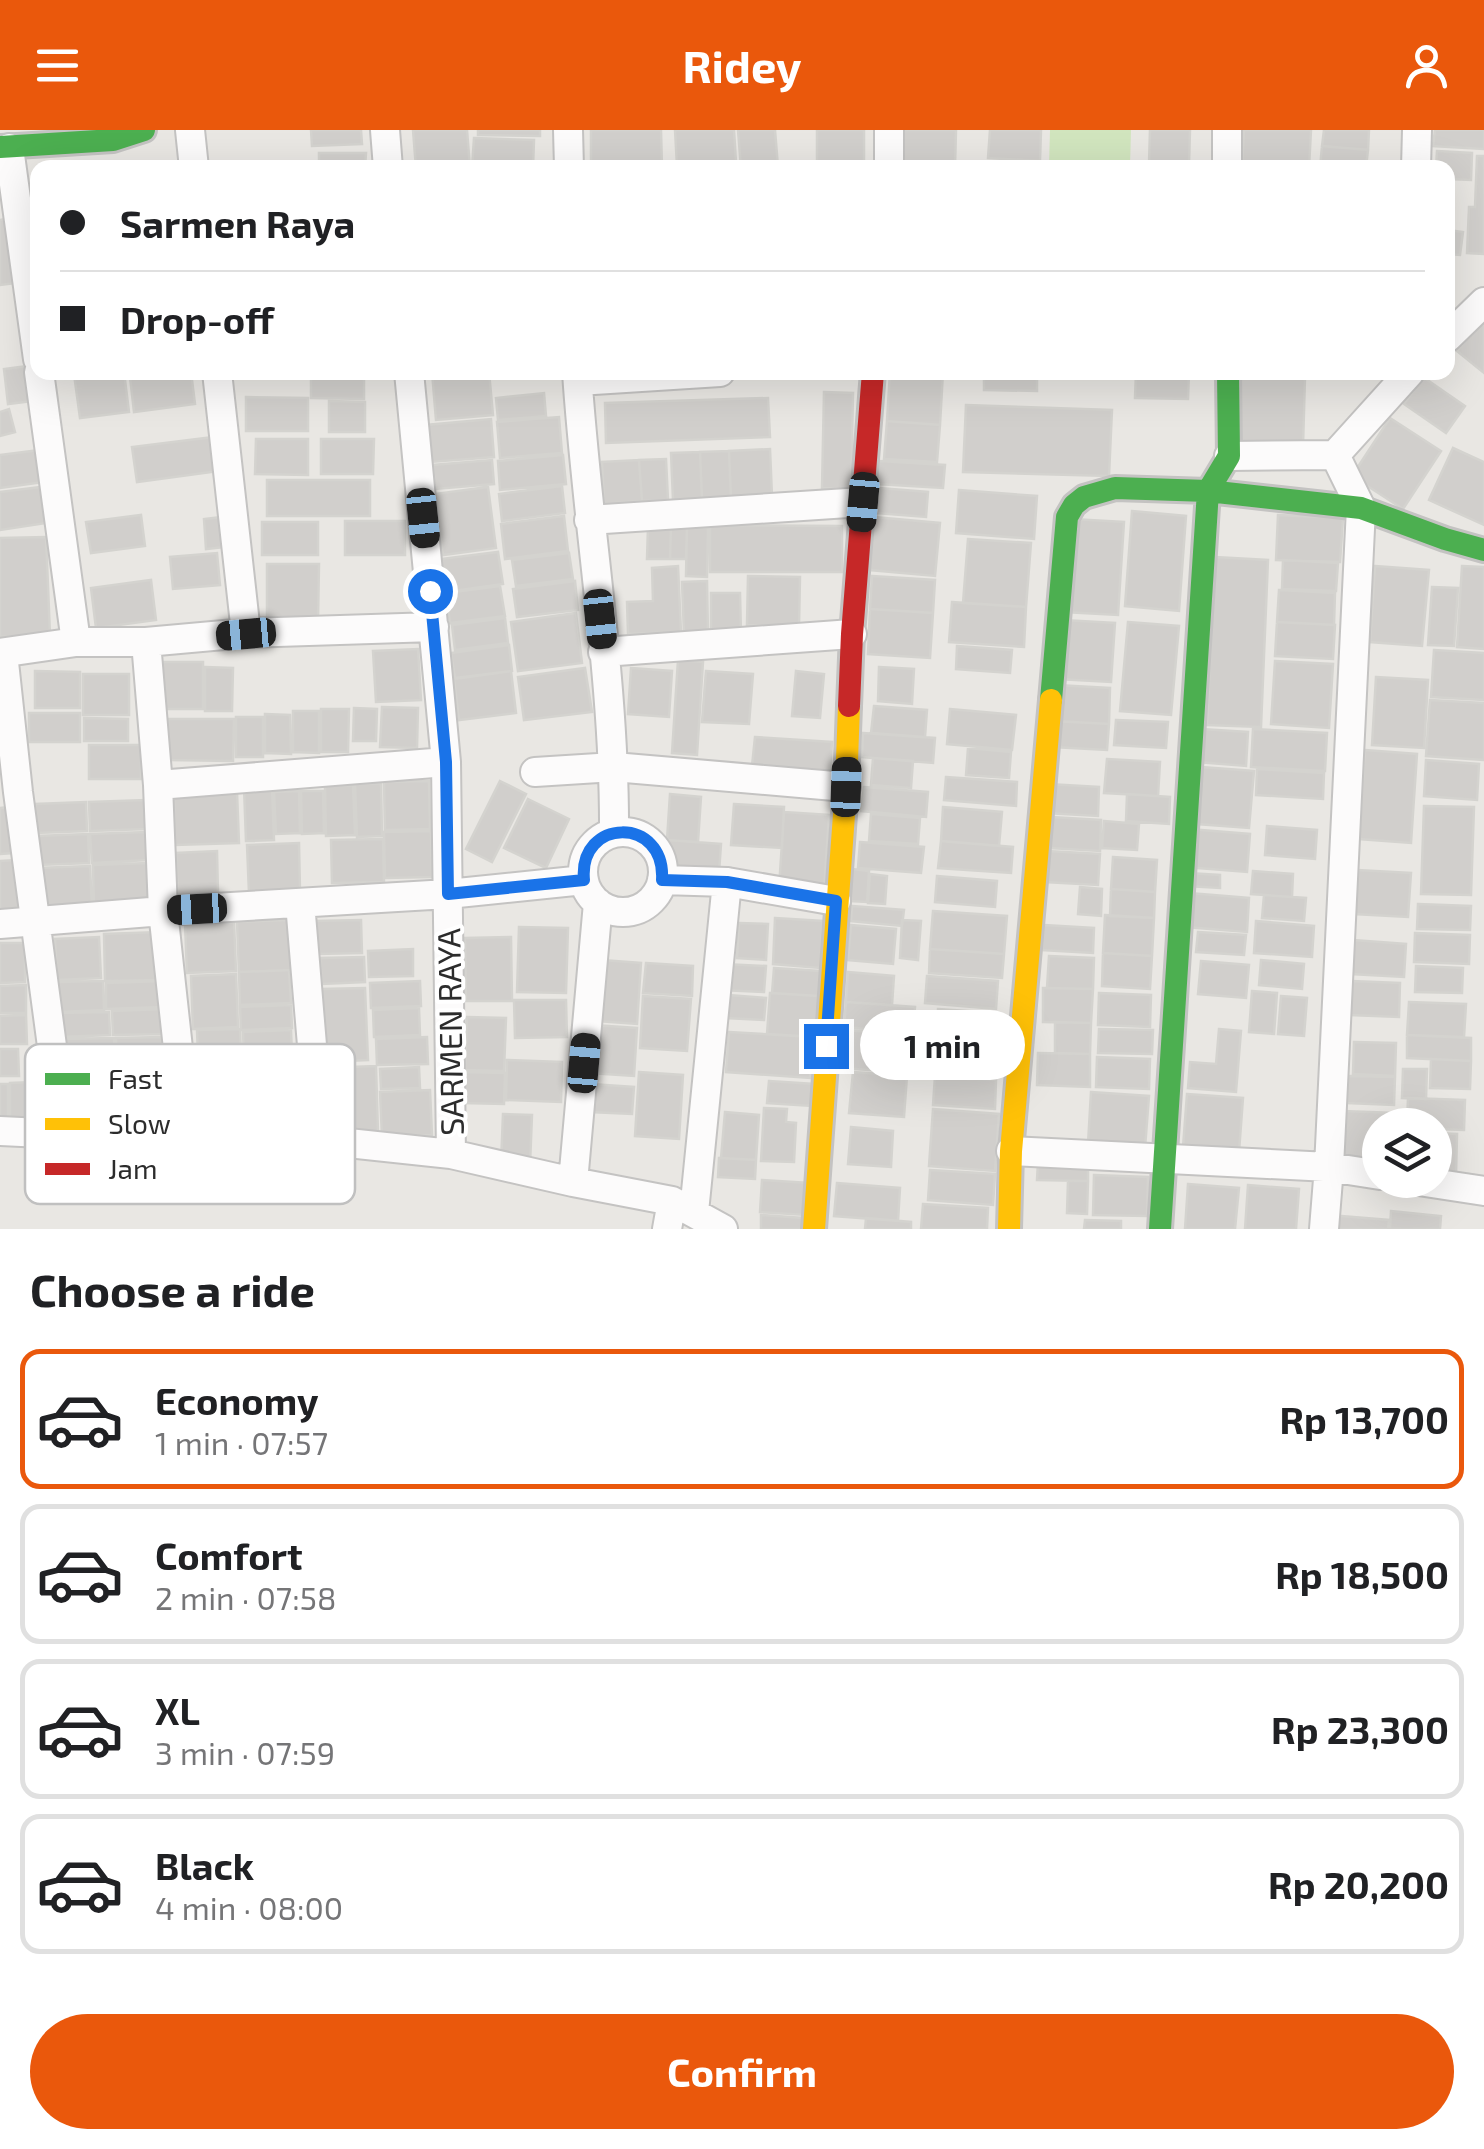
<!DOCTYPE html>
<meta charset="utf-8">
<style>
:root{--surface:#fff;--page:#f2f2f2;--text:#202124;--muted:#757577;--line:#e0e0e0;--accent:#ea580c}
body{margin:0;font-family:"Exo 2",sans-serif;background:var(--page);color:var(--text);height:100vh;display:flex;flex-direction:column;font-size:38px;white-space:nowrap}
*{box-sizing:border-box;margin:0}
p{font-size:32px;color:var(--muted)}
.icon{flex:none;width:55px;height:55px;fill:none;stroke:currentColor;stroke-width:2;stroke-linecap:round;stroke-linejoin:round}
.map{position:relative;height:1099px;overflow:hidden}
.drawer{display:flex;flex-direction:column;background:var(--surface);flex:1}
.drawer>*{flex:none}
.banner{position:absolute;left:30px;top:30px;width:1425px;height:220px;border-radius:20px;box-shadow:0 10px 40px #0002;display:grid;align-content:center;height:220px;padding:0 30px;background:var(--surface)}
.controls{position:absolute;left:1362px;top:978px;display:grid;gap:20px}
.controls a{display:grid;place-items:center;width:90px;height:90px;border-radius:50%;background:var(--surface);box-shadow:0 10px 40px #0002;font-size:50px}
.end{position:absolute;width:45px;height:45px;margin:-22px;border:12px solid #1a73e8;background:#fff;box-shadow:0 0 0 5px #fff}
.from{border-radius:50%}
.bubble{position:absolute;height:70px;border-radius:35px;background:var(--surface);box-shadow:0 10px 40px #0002;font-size:32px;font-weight:700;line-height:70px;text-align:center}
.car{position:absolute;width:30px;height:60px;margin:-30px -15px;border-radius:12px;box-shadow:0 0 8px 2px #0007;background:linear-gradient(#222 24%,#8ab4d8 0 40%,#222 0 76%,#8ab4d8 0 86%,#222 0)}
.banner b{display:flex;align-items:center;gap:35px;height:95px;font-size:38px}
.banner b+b{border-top:2px solid var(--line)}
.banner i{width:25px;height:25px;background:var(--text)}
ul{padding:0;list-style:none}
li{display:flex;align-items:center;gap:30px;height:140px;margin:0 20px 15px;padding:0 10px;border:5px solid var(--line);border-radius:20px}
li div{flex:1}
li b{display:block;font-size:38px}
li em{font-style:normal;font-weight:700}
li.current{border-color:var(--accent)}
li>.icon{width:90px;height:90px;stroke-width:1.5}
h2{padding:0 30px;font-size:45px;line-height:120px}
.primary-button{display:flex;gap:20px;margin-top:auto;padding:20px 30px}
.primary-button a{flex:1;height:115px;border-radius:60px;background:var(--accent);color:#fff;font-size:40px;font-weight:700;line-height:115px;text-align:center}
header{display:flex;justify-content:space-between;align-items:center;height:130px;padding:0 30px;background:var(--accent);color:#fff;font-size:45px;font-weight:700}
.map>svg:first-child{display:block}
.pitch{fill:#d1e5be}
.building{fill:#d1cfcc;stroke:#d4d3cf;stroke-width:2.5}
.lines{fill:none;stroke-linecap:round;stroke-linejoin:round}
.street-casing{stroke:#c4c3c2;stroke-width:32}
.fast-casing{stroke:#c4c3c2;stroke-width:28}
.slow-casing{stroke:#c4c3c2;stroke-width:28}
.jam-casing{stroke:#c4c3c2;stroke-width:28}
.street{stroke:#fcfbfb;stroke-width:28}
.fast{stroke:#4caf50;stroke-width:22}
.slow{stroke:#ffc107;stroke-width:22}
.jam{stroke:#c62828;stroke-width:22}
.route{stroke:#1a73e8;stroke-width:12}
.labels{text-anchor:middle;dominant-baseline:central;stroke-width:8;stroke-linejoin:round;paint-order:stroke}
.street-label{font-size:32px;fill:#2c2c2c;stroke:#fff}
.key{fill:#fff;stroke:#c0c0c0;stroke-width:2.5}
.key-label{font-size:28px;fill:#2c2c2c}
</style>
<header><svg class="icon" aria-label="menu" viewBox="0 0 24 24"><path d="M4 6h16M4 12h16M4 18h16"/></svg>Ridey<svg class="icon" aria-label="person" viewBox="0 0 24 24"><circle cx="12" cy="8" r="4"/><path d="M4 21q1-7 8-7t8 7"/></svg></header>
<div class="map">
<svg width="1484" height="1099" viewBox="0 0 1484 1099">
<rect width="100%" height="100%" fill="#e9e7e3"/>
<!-- pitch -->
<path class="pitch" d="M1050,0H1131L1130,37H1049Z"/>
<!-- building -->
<path class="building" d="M311,0H361L362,14L312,16Z
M413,0H467L470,38H416Z
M478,0H540V6L478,5Z
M591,0H661L662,38H591Z
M675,0H734L736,32L677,36Z
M738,0H775L778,37L741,38Z
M817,0H864V32L817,33Z
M897,0H956L955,38H896Z
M990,0H1041L1040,31L988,28Z
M1150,0H1190L1189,35L1149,34Z
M1244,0H1311L1309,38H1242Z
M1324,0H1369L1368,20L1322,16Z
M1435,0H1484V19L1433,16Z
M474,8L534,10L533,38H472Z
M1322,16L1368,20L1366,38H1320Z
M1437,21L1472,23L1471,50L1448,49V38H1436Z
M319,23H366L365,38H319Z
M1477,26H1484V124L1467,123L1469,77H1475Z
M14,87L24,152L0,155V90Z
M1448,100L1463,102L1460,125L1448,124Z
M1484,187V243L1457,221Z
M28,236L33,271L8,274L4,239Z
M86,242H124L129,282L80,288L74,244Z
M168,242H191L195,274L134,282L130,247Z
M311,242H364V269L311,268Z
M432,242H489L493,285L436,290Z
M890,242H943L940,295L887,291Z
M984,242H1037V261L984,260Z
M1136,242H1189L1188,269L1135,268Z
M1240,245L1305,247L1303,316L1238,314Z
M1423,247L1465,276L1446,303L1404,274Z
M824,262L853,263L851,359L822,358Z
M544,263L546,286L498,290L496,268Z
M246,267L308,268V301H246Z
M768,268L770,307L606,313L605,273Z
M329,271L365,272V302H329Z
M966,275L1112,280L1109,346L963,342Z
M9,279L15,302L0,306V282Z
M559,287L562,323L500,328L497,292Z
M1390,288L1441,321L1403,379L1352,346Z
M491,289L494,327L430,332L426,295Z
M887,291L940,295L937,332L884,329Z
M214,307L219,341L137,352L132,317Z
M256,309H308V345L255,344Z
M321,309H374L373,344H321Z
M1453,318L1484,332V395L1429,370Z
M770,319L772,366L731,368L729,321Z
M40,320L44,352L0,358V325Z
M729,321L731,368L702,369L700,322Z
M700,322L702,369L673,370L671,323Z
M563,325L566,354L500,360L498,331Z
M666,329L668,370L642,371L639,330Z
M492,330L494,354L435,359L433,335Z
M639,330L642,371L604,374L602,332Z
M879,331L945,335L943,358L877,354Z
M267,350H370V386H267Z
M562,356L565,383L502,391L499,364Z
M41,357L46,393L0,400V362Z
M488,357L496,418L443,425L435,364Z
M879,358L928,362L926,387L877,383Z
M959,360L1037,366L1034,409L956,403Z
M1132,381L1186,386L1179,481L1125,476Z
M141,385L145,416L91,423L86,392Z
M1278,385L1343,388L1340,432L1276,430Z
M564,386L568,421L505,429L501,394Z
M222,387L225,417L206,419L204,389Z
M874,387L940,393L935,446L870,440Z
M1072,389L1124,392L1118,485L1064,482Z
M345,391H405V425H345Z
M262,392H318V425H262Z
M710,395L842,396V442H710Z
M648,397H671L670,429H647Z
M671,397H687L686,429H670Z
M687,397L708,398L707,447L686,446Z
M46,407L50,505L0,507V408Z
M968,409L1031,413L1026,477L963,473Z
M498,422L503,454L446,462L441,429Z
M217,423L220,455L173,459L170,427Z
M569,423L573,449L516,456L512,430Z
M1215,427L1268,430L1261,597L1207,595Z
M1283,430L1338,433L1336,461L1282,459Z
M267,434H319L318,491L267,490Z
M678,436L681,502L628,504L627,472L653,471L652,438Z
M1375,436L1429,440L1422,516L1370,512Z
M1462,436L1484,437V519L1457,517Z
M748,446L800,447L799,496L747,495Z
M872,446L935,450L933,483L870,479Z
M151,450L156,490L96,498L91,458Z
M575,451L578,480L517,487L513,459Z
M707,451L708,504H684L682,452Z
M500,456L505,486L450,493L446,463Z
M1432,457L1458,458L1454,516L1428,515Z
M1279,460L1335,463L1334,495L1277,492Z
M711,463H740L741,504H711Z
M952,472L1026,477L1024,517L949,512Z
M870,479L933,483L930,528L868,524Z
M576,483L582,533L518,541L511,492Z
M505,488L508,513L455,520L452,495Z
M1063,490L1115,493L1111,552L1058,549Z
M1128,492L1179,496L1171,585L1120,581Z
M1277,492L1335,495L1333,529L1275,526Z
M509,515L512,541L455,548L451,523Z
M957,516L1012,520L1010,543L956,539Z
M418,519L421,570L376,572L373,521Z
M1434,520L1484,523V570L1431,567Z
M678,530L703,532L697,625L672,623Z
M1275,531L1333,534L1329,598L1271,594Z
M160,532H203V579H160Z
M205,537L233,538L232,581H205Z
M879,537L914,539L912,574L878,571Z
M585,538L592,582L524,590L518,547Z
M631,538L672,541L669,587L628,584Z
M35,541L80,542V578H35Z
M511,541L516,583L459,590L454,549Z
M706,541L753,544L749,594L702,592Z
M796,541L824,544L820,588L792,586Z
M83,544H129V585H83Z
M1376,547L1428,550L1424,618L1372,615Z
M1056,555L1110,558L1109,594L1054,591Z
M1430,570L1484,573V630L1426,626Z
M874,576L927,580L925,607L871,603Z
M382,577L418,578L417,618L380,617Z
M354,578L377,579L376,611H353Z
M321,579H349L348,622H321Z
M950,579L1016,585L1012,620L947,614Z
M293,581H319V623L293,622Z
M29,583H80V612H29Z
M265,584L290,585L291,624L265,623Z
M236,587H263V627H236Z
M84,588L128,589V611H84Z
M168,589H234L233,631L168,630Z
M1116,590L1168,592L1166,618L1114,615Z
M1054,591L1109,594L1107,620L1053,617Z
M1201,599L1248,602L1246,636L1198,632Z
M1253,599L1327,603L1325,641L1251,637Z
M863,603L935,608L933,633L862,627Z
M755,607L832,612L830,641L752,636Z
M89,615H141V649H89Z
M968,618L1011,622L1009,648L966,645Z
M1365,620L1417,624L1411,713L1359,709Z
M873,628L913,631L911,658L871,655Z
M1107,629L1160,632L1158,666L1104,663Z
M1426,630L1479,634L1477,670L1424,666Z
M1201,637L1254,641L1249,698L1197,694Z
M1257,639L1324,643L1323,669L1256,665Z
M946,647L1017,652L1016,676L944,670Z
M429,651L430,699L385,700L384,652Z
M500,651L526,664L492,732L466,719Z
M381,653L382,706L357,707L355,654Z
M1048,654L1099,657L1098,686L1046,683Z
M353,655L355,705L326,706L325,656Z
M244,657H272L274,710L246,711Z
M864,657L928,662L926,687L861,681Z
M299,661L300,703L276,704L274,662Z
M301,661H323L324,703L302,704Z
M237,662L239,713L175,715L174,664Z
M670,664L701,667L698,712L667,710Z
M1127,664L1170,667L1169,694L1126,691Z
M528,669L569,689L546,738L504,718Z
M146,670L147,699L90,701L89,672Z
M86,672L87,701L36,703L35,674Z
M734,674L784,677L782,718L731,715Z
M1424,676L1474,677L1471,765L1421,764Z
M9,677L13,723L0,724V678Z
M943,677L1002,682L999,716L941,711Z
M784,682L829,685L824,761L779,758Z
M871,684L920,688L918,714L869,711Z
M1051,687L1101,690L1100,721L1050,718Z
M1104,691L1139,694L1137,720L1102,718Z
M1267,696L1317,700L1315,729L1265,725Z
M1189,699L1250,704L1247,742L1186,737Z
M431,701L432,747L385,748L384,702Z
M147,702L148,730L92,733L90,704Z
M88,704L89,733L38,735L37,706Z
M383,709L384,752L332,753L331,710Z
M667,710L721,714L719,743L665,739Z
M941,711L1013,717L1011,743L938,738Z
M860,712L924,717L921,743L858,738Z
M299,713L300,761L249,763L247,715Z
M217,721L218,764L178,766L176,723Z
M1047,721L1100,724L1098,755L1045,752Z
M1113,727L1157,730L1155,762L1111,759Z
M16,730L19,779L0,780V731Z
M148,733L150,775L94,777L93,735Z
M90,736L92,779L40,780L38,738Z
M852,739L869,741L867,772L850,771Z
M1357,740L1411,743L1408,787L1354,784Z
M1253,741L1293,744L1292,767L1251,764Z
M1188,743L1220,745V758L1187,756Z
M870,744L887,746L885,774L868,773Z
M937,746L997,751L995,777L935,772Z
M1080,757L1102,759L1101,786L1078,784Z
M1111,759L1155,762L1154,788L1110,786Z
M1189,763L1249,768L1247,802L1186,797Z
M1264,765L1306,768L1304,791L1262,788Z
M1418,774L1471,776L1470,800L1417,799Z
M852,776L904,780L902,796L851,791Z
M933,781L1007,786L1004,824L930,819Z
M1105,785L1154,788L1152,826L1103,823Z
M775,788L823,791L820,838L773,834Z
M290,790L292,840L239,842L237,792Z
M361,790L362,823L317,824L315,791Z
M902,790L921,791L918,830L900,828Z
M1256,791L1314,796L1312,827L1254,823Z
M234,792L236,841L187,843L185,793Z
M739,793L768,794L766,830L737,828Z
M851,795L896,799L893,834L848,830Z
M1044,795L1094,798L1093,823L1042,820Z
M519,797L568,798L566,863L517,862Z
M160,802L162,850L105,851L104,804Z
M1198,802L1246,805L1244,825L1196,822Z
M1415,803L1470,805L1469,834L1414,832Z
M99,807L101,848L57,850L55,809Z
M511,807L512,871H466L465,808Z
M1353,810L1406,814L1404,847L1351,844Z
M0,813H25V852L0,853Z
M413,819V846L369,847L368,821Z
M930,819L1004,824L1002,848L929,843Z
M1103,823L1152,826L1150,859L1102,856Z
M1049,826L1094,828L1093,859L1047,858Z
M364,827L365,852L322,854L320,828Z
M602,830L641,833L637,894L598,891Z
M1261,830L1304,834L1302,859L1259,855Z
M1201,831L1249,835L1246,868L1198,864Z
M646,833L693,836L692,866L643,863Z
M723,834L766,836L764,862L721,860Z
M1416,836L1463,838L1462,863L1415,862Z
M774,838L820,841L818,866L772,863Z
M289,840L291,873L240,875L239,842Z
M848,842L894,846L892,875L846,872Z
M236,844L238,897L193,899L191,846Z
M927,846L998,851L996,879L925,873Z
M103,851L104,880L59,882L58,852Z
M163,851V877L106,879V853Z
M420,851L421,876L371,878L370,853Z
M1351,851L1400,853L1399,887L1350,885Z
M26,855V883H0V856Z
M365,858L368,930L323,932L321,859Z
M1043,858L1093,859L1091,893L1043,892Z
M1252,861L1277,863L1274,904L1249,902Z
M770,863L818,866L815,907L767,904Z
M1099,863L1151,865L1150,897L1098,895Z
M728,865L766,868L764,890L726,888Z
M643,866L691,869L687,921L640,918Z
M1281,866L1307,868L1304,906L1278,904Z
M514,870H566L567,907L515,908Z
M846,872L915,877L913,903L844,897Z
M1409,872L1466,874L1464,907L1407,905Z
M291,875L292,898L241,900L240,877Z
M419,878L420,905L374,907L373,880Z
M165,879L167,904L113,905L112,881Z
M938,879L996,883L994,910L936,906Z
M109,882L110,905L60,907V883Z
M26,885L27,914H0V886Z
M467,887L506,888L504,941L465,940Z
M1055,892L1091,893L1090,924L1055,923Z
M593,895L637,898L634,946L590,943Z
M240,899L241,924L198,926L197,900Z
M1099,899L1153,900L1152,924L1098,923Z
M1219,899L1241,901L1236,962L1188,958L1190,932L1216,934Z
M291,900L292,927L244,928L243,902Z
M844,900L915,905L912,943L841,938Z
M729,902L812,907L810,948L726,942Z
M1407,905L1471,908V931L1407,928Z
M162,907L163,936L117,937L116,908Z
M427,907L428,934L377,935L376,909Z
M114,908L115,939L62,941L61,909Z
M930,910L997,915L994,950L927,944Z
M1354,912L1396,913L1395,946L1353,944Z
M0,919H18L19,946H0Z
M1038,923L1090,924V957L1037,955Z
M1097,927L1150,929L1149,959L1096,957Z
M1431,929L1471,931L1470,959L1430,958Z
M507,930L562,932L561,972L506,970Z
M376,936L378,1003L327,1005L324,938Z
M419,937L420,958L381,959L380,939Z
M1403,939H1427L1426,969L1402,968Z
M464,942L505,943L504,974L463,973Z
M639,942L683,945L679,1009L635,1006Z
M853,942L907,946L904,987L849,983Z
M935,946L996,950L995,979L933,975Z
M1348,946L1395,947L1394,975L1347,973Z
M769,951L814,954L812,976L767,973Z
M34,952L35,989H10V953Z
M0,954H8V993H0Z
M591,954L634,957L632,984L590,982Z
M430,960L432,1005L382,1007L380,962Z
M1091,962L1149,966L1145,1018L1088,1014Z
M1187,964L1243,968L1239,1022L1183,1017Z
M1408,968L1465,970L1464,1000L1435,999V995H1407Z
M764,978L787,979L786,992L796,993L794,1032L761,1031Z
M933,979L999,984L995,1041L929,1036Z
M1342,981L1396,983V995H1380V1030L1341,1029Z
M725,982L759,985L756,1030L721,1028Z
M503,984L532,985L530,1035L501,1034Z
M851,997L893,1001L891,1037L848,1034Z
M1435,1003L1457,1004L1456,1047H1435Z
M719,1028L756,1030L755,1049L718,1047Z
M1038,1032L1088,1033V1051L1037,1050Z
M930,1040L995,1044L993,1075L928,1070Z
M1094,1045L1148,1047L1147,1086L1093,1085Z
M762,1050L809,1053L807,1085L760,1082Z
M1068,1051H1088L1087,1084L1067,1083Z
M837,1053L900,1058L898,1091L834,1086Z
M1188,1054L1239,1058L1235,1099H1185Z
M1248,1055L1299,1059L1296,1099H1245Z
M923,1074L988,1078L987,1099H921Z
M1391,1081L1441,1086L1440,1099H1390Z
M761,1085L803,1088V1099H761Z
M1329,1085L1389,1090L1388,1099H1327Z
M866,1088L911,1092V1099H865Z
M1085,1090L1121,1091V1099H1084Z"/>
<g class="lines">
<!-- street casing -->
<g class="street-casing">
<path id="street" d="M190,0L194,38
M385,0L388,38
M568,0L569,38
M1227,0V38
M9,18L38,229
M889,38V0
M1416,38L1417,0
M1448,207L1484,172
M39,242L76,512
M217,242L246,503
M409,242L446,632L451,1024
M577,242C587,396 615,549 614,703
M578,251L720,242
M1229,326L1335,325L1410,242
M589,390L863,372
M146,512L158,655L163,781L188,1010
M603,522L852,504
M0,523L76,512H146L246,503L434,497
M3,523L18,662L64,1006
M535,642L614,637L846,657
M158,655L446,632
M583 742a40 40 0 1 1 80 0a40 40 0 1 1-80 0Z
M662,750L727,752L836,771
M300,773L320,1010
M0,794L163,781L448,764L584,750
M0,1001L188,1010H320L451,1024L573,1052L672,1071L723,1099
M1011,1021L1329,1037L1380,1045
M1412,1050L1484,1061
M573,1052L598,773
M694,1082L727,752
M667,1099L672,1071
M1324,1099L1329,1037L1361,378L1335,325"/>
</g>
<!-- fast casing -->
<g class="fast-casing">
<path id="fast" d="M0,17L113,10L144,0
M1051,570L1067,387L1074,375L1084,367L1115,358L1208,361L1361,378L1445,409L1484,420
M1160,1099L1208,361L1229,326L1228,242"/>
</g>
<!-- slow casing -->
<g class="slow-casing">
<path id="slow" d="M814,1099L846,657L849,576
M1009,1099L1011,1021L1051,570"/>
</g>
<!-- jam casing -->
<g class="jam-casing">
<path id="jam" d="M849,576L852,504L873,242"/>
</g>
<!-- street -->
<use href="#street" class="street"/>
<!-- fast -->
<use href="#fast" class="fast"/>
<!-- slow -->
<use href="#slow" class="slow"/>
<!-- jam -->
<use href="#jam" class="jam"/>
</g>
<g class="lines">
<!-- route -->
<path class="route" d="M430,461L446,632L448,764L584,750C578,687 666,686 662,750L727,752L836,771L826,916"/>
</g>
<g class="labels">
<!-- street labels -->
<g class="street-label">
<text transform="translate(449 902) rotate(-91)">SARMEN RAYA</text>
</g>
</g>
<!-- legend -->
<rect x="25" y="914" width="330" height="160" rx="15" class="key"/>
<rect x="45" y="943" width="45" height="12" fill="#4caf50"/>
<rect x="45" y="988" width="45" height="12" fill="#ffc107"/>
<rect x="45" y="1033" width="45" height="12" fill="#c62828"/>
<g class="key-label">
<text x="108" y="959">Fast</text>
<text x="108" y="1004">Slow</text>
<text x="108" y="1049">Jam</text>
</g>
</svg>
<div class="controls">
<a><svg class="icon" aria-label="layers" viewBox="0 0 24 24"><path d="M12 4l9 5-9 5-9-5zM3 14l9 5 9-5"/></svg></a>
</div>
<i class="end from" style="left:430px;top:461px"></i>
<i class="end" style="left:826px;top:916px"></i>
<div class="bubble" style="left:860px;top:880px;width:165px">1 min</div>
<i class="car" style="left:863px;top:372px;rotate:185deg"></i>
<i class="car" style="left:423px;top:388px;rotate:174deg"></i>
<i class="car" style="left:600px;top:489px;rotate:174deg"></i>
<i class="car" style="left:246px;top:504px;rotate:265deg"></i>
<i class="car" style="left:846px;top:657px;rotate:2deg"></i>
<i class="car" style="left:197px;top:779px;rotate:267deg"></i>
<i class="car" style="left:584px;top:933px;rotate:5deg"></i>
<div class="banner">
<b><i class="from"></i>Sarmen Raya</b>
<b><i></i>Drop-off</b>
</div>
</div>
<section class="drawer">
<h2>Choose a ride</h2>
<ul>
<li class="current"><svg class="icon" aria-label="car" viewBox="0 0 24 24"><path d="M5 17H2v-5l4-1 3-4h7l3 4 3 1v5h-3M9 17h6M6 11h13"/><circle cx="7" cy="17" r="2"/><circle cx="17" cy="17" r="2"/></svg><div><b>Economy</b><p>1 min · 07:57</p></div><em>Rp 13,700</em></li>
<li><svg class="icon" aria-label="car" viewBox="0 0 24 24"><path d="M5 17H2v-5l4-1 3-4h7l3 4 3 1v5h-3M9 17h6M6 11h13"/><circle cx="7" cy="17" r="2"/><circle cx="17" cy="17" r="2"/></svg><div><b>Comfort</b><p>2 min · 07:58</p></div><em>Rp 18,500</em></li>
<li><svg class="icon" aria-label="car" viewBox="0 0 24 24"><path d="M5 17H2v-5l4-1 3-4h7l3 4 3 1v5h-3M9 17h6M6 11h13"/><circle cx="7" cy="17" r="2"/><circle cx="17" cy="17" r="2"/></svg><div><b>XL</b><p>3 min · 07:59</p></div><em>Rp 23,300</em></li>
<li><svg class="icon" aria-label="car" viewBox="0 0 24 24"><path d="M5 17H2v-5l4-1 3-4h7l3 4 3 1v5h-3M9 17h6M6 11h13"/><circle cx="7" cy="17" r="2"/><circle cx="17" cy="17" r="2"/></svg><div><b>Black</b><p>4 min · 08:00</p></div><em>Rp 20,200</em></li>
</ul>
<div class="primary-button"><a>Confirm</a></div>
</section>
